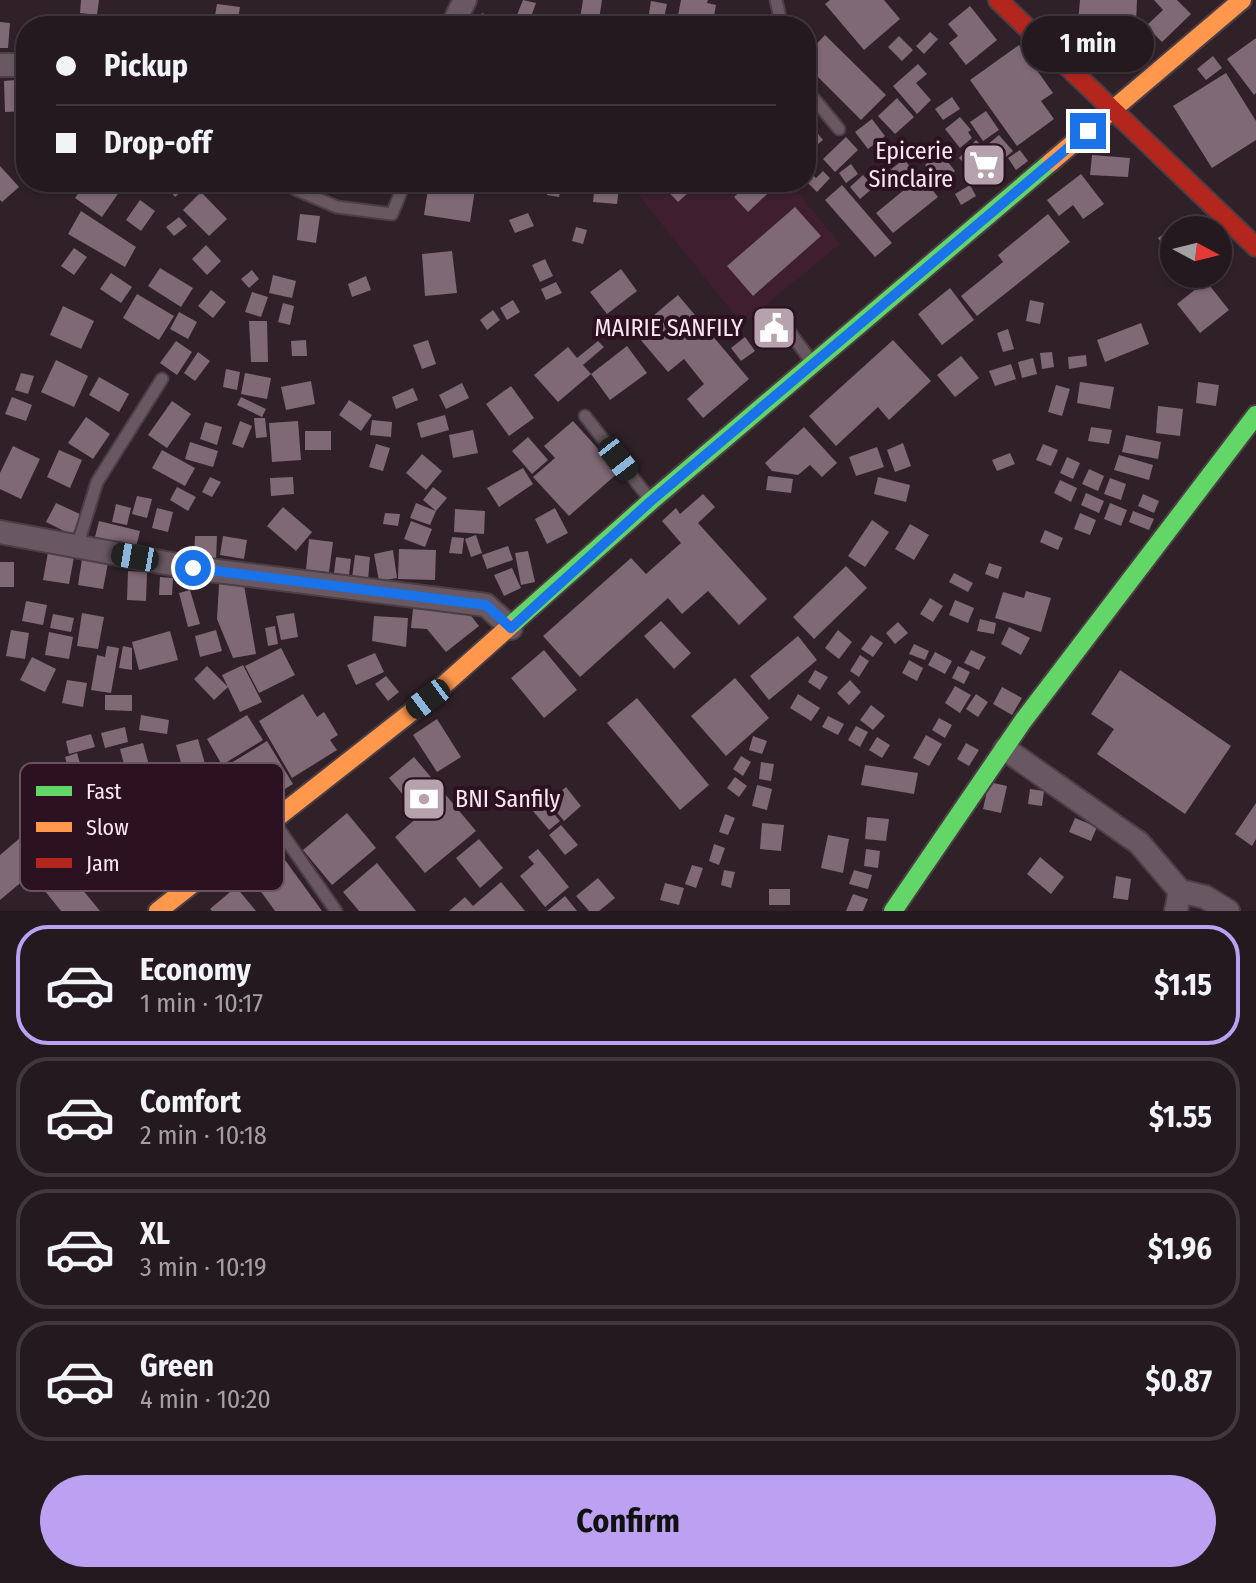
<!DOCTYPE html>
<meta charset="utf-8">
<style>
:root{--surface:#24191f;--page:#2c2228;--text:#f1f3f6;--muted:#a3a0a4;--line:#41383d;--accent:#bca0f2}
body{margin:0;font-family:"Fira Sans Condensed",sans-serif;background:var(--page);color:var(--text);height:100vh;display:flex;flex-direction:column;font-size:30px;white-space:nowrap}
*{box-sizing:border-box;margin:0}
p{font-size:26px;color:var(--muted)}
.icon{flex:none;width:44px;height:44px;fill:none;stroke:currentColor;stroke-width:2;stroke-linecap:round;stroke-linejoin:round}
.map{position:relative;height:911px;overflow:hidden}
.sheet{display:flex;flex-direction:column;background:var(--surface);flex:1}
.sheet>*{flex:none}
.guide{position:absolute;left:16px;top:16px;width:800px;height:176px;border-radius:32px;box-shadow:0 2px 6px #0004,0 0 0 2px var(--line);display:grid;align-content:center;height:176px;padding:0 40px;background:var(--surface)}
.needle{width:52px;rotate:97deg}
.controls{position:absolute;left:1160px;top:216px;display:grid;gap:16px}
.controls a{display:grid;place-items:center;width:72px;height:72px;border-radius:50%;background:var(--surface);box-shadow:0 2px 6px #0004,0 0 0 2px var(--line);font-size:40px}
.end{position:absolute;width:36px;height:36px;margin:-18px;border:10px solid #1a73e8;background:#fff;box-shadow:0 0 0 4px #fff}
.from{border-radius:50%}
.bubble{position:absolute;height:56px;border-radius:28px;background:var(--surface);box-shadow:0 2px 6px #0004,0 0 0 2px var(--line);font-size:26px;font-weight:700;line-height:56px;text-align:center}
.car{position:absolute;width:24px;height:48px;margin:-24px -12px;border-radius:10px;box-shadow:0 0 6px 2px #0007;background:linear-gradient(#222 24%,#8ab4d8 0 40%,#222 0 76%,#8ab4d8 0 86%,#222 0)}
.guide b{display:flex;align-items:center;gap:28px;height:76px;font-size:30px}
.guide b+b{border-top:2px solid var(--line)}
.guide i{width:20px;height:20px;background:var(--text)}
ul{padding:14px 0 0;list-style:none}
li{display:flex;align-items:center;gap:24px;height:120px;margin:0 16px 12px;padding:0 24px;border:4px solid var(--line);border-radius:32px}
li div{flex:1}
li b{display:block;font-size:30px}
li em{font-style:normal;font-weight:700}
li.current{border-color:var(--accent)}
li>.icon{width:72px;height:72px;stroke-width:1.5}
.button{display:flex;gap:16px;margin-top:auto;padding:16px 40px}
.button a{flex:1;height:92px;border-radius:48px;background:var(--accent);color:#111;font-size:32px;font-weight:700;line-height:92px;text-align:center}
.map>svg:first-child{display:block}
.built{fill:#3f1e30}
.building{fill:#7f6974}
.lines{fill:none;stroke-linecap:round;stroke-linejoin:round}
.lane-casing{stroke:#4b3f45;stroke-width:15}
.street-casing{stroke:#4b3f45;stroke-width:26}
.fast-casing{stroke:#4b3f45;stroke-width:22}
.slow-casing{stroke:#4b3f45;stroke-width:22}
.jam-casing{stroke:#4b3f45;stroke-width:22}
.lane{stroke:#695861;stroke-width:11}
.street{stroke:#695861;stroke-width:22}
.fast{stroke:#63d668;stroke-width:18}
.slow{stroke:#ff974d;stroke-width:18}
.jam{stroke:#b3261e;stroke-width:18}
.route{stroke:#1a73e8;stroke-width:10}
.labels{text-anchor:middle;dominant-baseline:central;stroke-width:8;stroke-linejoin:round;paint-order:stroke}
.poi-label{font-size:24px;fill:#fce8f2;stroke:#2c1120;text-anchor:end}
.key{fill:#2c1120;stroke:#6a525f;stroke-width:2}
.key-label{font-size:22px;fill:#fce8f2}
</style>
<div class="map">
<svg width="1256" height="911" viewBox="0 0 1256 911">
<rect width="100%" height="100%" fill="#302129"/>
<!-- built -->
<path class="built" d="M628,182H789L840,244L742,324Z"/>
<!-- building -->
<path class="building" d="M81,0H99L97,15L80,13Z
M523,0L536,3L528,25L515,20Z
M583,0H602L598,26L579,25Z
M681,0H708L707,3L716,5L712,26H676Z
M830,0H884L900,19L864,50L825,4Z
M1080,0H1137L1136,24H1128L1127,55L1096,53L1097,23L1078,22Z
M1154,0H1177L1191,14L1162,42L1146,26L1163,10Z
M651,1L667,4L663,23L648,20Z
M217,4L240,7L237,25L214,21Z
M970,6L997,40L966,65L949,43L958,36L948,24Z
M482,13L511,26H476Z
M119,16L153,20V26H117Z
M0,22L10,23L8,48H0Z
M930,32L938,39L924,54L916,46Z
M825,35L886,95L861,120L806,65V55Z
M899,36L913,50L902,61L888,47Z
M1256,38V93L1254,95L1227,59Z
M1019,45L1053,93L1041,101L1054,119L1017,146L970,80Z
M1213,56L1222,68L1206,80L1197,69Z
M918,64L927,74L916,83L931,100L917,114L893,86Z
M1226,73L1256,121V140L1212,168L1173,106Z
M26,79V111L5,112L4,81Z
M952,97L960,109L943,120L935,109Z
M897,98L914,117L895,134L878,116Z
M986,111L999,130L983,141L970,122Z
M960,117L971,130L968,132L972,138L960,148L945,129Z
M806,119L823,140L808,152L806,149Z
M872,119L885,136L868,149L855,132Z
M999,135L1013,151L1001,161L987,145Z
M846,137L858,150L835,172L823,159Z
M976,140L985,149L968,167L959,158Z
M988,150L1000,163L987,174L975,161Z
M1020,150L1028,161L1016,170L1008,158Z
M940,152L955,171L941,183L925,165Z
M1092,155L1130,158L1128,177L1090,175Z
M904,159L913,171L898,183L889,171Z
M851,164L858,174L846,183L839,173Z
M0,166L19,187L2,202L0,200Z
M808,171L816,178L823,171L830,178L817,192L806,181Z
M1081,174L1104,204L1083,219L1073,205L1059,216L1047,200Z
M863,175L874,187L860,199L850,187Z
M921,176L938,197L893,233L876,213Z
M86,182H126L102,217L75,198Z
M163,182H183L187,187L175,197Z
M344,182H384L382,192Z
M429,182L476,183L470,222L424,215Z
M549,182H562L559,197L547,195Z
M659,182H700L678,202Z
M750,182H780L748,212L734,197Z
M595,184L619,187L617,204L593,202Z
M842,185L892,243L875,257L825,200Z
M970,185L976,196L961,205L955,194Z
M201,192L227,219L209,236L183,210Z
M140,200L155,211L141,231L126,220Z
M795,207L821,236L753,296L727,266Z
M81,211L136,247L125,267L68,234Z
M528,213L534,226L515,233L509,220Z
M300,214L320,216L316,243L297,240Z
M1048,214L1070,242L977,316L961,296L1003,262L998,255Z
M179,217L187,226L174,236L166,227Z
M1185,219L1192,230H1174V262L1158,238Z
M576,227L587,230L583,244L572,241Z
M206,245L221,261L207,275L192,259Z
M74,248L87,257L74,275L61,266Z
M452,251L457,293L425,296L422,254Z
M545,259L553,276L540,282L532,265Z
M160,268L193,288L181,307L148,286Z
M621,269L637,291L607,314L590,292Z
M252,270L259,279L249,288L241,279Z
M111,273L132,287L121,303L100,289Z
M273,275L296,281L292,298L269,293Z
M366,276L371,290L352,297L348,284Z
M1206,281L1229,310L1200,333L1177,304Z
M556,282L562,293L546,300L541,289Z
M950,288L974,320L942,345L918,314Z
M211,290L226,302L213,318L198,306Z
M252,292L268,297L261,317L245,312Z
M137,294L174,316L159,340L123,318Z
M678,295L749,379L703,418L687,399L704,384L684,359L668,372L634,332Z
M513,300L520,312L507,320L500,308Z
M1030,300L1044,303L1040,324L1026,321Z
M283,303L294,306L290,325L278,322Z
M63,306L94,321L81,349L50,335Z
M493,310L500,320L487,330L480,320Z
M179,312L197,322L188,339L170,329Z
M249,321H267L268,362H251Z
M1141,323L1149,344L1105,362L1097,340Z
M1008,329L1014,349L1003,352L997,333Z
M745,337L755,351L741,361L731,348Z
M306,340L307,356H292L291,341Z
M428,340L436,364L422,369L413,345Z
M893,340L931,381L889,420L878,407L836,446L809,416Z
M176,341L192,352L177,375L160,363Z
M598,341L604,347L583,365L591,374L558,402L534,375L568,347L577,358Z
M627,346L647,373L610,400L591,374Z
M198,352L210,361L195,381L184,373Z
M1052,352L1054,367L1042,369L1040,353Z
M1086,355L1087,366L1069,369L1068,357Z
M961,356L979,378L955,397L937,375Z
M1033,358L1037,374L1022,378L1018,362Z
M56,360L88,376L74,407L41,392Z
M1011,364L1016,379L995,386L989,371Z
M226,369L240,372L237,390L223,387Z
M21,373L34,376L28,394L15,390Z
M245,373L271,378L267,399L241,394Z
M99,377L129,394L119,412L89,395Z
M311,381L315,404L286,410L281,387Z
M1080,382L1114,387L1110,409L1077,403Z
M1198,382L1219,385L1216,406L1196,403Z
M462,383L469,398L446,409L439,395Z
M1056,385L1070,389L1062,416L1048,412Z
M511,386L534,418L509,436L486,404Z
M413,388L418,400L396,409L392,397Z
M12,397L32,405L26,421L5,414Z
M241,397L266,409L262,417L237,405Z
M349,400L372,415L361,431L339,415Z
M172,401L191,414L167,448L148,435Z
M1158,406L1183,409L1180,436L1156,433Z
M445,415L449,430L421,438L417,423Z
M86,417L110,434L93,459L68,443Z
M254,418H265L267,437L256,438Z
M372,420L392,422L391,437L370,435Z
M240,421L252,426L243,448L232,444Z
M298,421L301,460L272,462L269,423Z
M573,421L619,472L569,516L533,477L555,458L544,446Z
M205,422L222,427L217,445L200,439Z
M804,427L837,463L822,477L810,465L798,475L772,471L765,463Z
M1091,427L1112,430L1109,444L1088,441Z
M473,430L478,453L453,458L449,435Z
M305,431H331V450H305Z
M1126,435L1161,442L1158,459L1122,452Z
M528,437L548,460L532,474L512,451Z
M190,442L218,451L213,467L185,459Z
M903,443L911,466L895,472L887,450Z
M376,444L390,448L383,471L369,467Z
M1043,444L1058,450L1051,466L1036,460Z
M13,446L40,459L21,499L0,489V473Z
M877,447L884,467L856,476L849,457Z
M59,450L82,460L70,488L47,477Z
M162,450L195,468L185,486L152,468Z
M1010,453L1015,464L997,471L992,460Z
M422,454L442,471L426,490L406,473Z
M1119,455L1153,465L1149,480L1114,470Z
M1067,457L1080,463L1073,479L1060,473Z
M523,468L533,484L499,507L487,488Z
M1089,469L1104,476L1098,491L1082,484Z
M768,476L793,479L791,493L766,490Z
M210,477L221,482L212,497L202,492Z
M293,477L294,494L271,496L270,478Z
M878,477L910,485L906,502L874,494Z
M1110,478L1126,484L1121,500L1104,494Z
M1060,480L1077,488L1071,502L1054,493Z
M177,487L196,497L188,511L170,500Z
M433,487L447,498L436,511L423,500Z
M1086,493L1104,501L1099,513L1081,505Z
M703,494L715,507L698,523L767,599L739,625L708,591L682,614L668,598L580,677L543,636L631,558L646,574L681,543L662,521L676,508L680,514Z
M1143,494L1159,501L1154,513L1138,506Z
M137,496L152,499L147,518L132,514Z
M56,503L82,515L72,535L46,522Z
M416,503L436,511L430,525L410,518Z
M1110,503L1127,510L1121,526L1104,519Z
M116,504L131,508L127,525L112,522Z
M283,507L312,532L296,551L267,526Z
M157,508L173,512L168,532L152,528Z
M555,508L568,533L547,544L535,519Z
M455,509L485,511L484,534L454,532Z
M1133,511L1154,519L1149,530L1129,522Z
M385,513L400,514L398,526L383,524Z
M1080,513L1096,520L1090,535L1074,529Z
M872,520L889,532L865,567L848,556Z
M99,521L140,531L135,551L94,541Z
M411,521L432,529L425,547L404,539Z
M910,524L929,535L914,560L895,549Z
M1045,530L1063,538L1058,550L1040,542Z
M476,535L482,553L471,557L465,539Z
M195,536H217L216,560L194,559Z
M223,536L247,540L244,559L220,555Z
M452,537L464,538L462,554L449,553Z
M309,539L333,542L329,572L306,570Z
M508,546L513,560L487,569L482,555Z
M399,549L436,550L435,580L398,579Z
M393,550L397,578L379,581L374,554Z
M528,551L535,582L521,585L515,553Z
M48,552L74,557L69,584L43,580Z
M355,555L370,557L368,580L352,578Z
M336,557L351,559L349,575L334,573Z
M82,559L108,563L103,589L78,585Z
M0,562H14V587H0Z
M989,563L1002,567L998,579L985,574Z
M846,566L867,588L814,639L793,617Z
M512,568L521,588L504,596L494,575Z
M128,571L147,572L146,601L127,600Z
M954,573L973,583L968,592L949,582Z
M160,577L173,578L172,595H159Z
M219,584L244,585L256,654L233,658L217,619Z
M190,590L200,624L188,627L179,593Z
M1026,591L1051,598L1041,632L995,618L1003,592L1024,598Z
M930,598L943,606L933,622L920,614Z
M955,600L974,608L968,623L949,615Z
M26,601L47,605L43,625L22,621Z
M413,609L469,613L479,626L446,652L427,629L411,628Z
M82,613L104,617L98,649L77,646Z
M294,613L298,637L281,640L276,616Z
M53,614L74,618L71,632L50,628Z
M374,616L408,618L406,647L372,641Z
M980,619L996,623L994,634L977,631Z
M661,621L691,653L674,669L644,636Z
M898,622L908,633L895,644L886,633Z
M275,626L278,644L268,646L265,628Z
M1009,627L1030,638L1021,655L1001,644Z
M11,630L29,633L25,659L6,656Z
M216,630L222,651L200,657L195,636Z
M838,630L852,642L839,659L825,648Z
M170,631L178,660L139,670L132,642Z
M49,632L73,637L69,659L45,655Z
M871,635L883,643L873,657L861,649Z
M798,636L817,660L769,700L750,676Z
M914,644L929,651L925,660L909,654Z
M107,646L119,648L111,693L91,690L97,655L105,657Z
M123,646L132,648V670L119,668Z
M281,648L295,675L259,693L245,666Z
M544,650L577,690L544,718L511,678Z
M971,650L986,657L979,670L964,663Z
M935,652L952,661L945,674L928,665Z
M375,653L384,672L356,685L347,665Z
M860,655L869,661L859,677L850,671Z
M32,657L56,669L45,692L20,680Z
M909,660L923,668L917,681L902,673Z
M243,665L262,702L240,712L222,675Z
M207,666L228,687L214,700L194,679Z
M958,666L970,672L964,684L952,678Z
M815,670L828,677L820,690L808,682Z
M1120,670L1231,746L1185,814L1097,754L1114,729L1091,714Z
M386,676L399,692L388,701L375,684Z
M735,678L769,718L726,756L691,716Z
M67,680L87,683L83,707L62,703Z
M850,680L861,692L849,705L837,693Z
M955,686L971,695L960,713L945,703Z
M1002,687L1022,698L1012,715L993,704Z
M303,694L317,717L324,712L338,735L330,740L337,750L292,778L259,721Z
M798,694L820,708L811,721L790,708Z
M976,694L988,702L978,717L966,709Z
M105,695H132V711L105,710Z
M637,698L709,785L680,810L607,723Z
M871,705L885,716L873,730L860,720Z
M141,715L169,720L167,734L139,730Z
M247,715L263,740L222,765L207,739Z
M828,716L844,724L838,735L822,727Z
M939,718L952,725L945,738L932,730Z
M437,719L461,757L437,772L413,735Z
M856,726L868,732L860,747L848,740Z
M125,727L128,742L105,748L101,733Z
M91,734L95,747L69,754L66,741Z
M926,735L942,744L929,766L913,758Z
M753,736L767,741L762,754L749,750Z
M877,737L890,745L882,758L869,750Z
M198,739L207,771L185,777L176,745Z
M267,741L293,784L239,817L223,768Z
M143,743L153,780L130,787L120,749Z
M966,743L979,750L969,766L957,759Z
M77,753L81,767L69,771L65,757Z
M741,756L751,762L743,776L733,769Z
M414,757L476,831L425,873L395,837L420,815L389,778Z
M761,762L774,764L771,781L759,779Z
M865,765L918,773L914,794L861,785Z
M735,777L747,786L739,797L727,788Z
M989,782L1007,786L1001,813L983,809Z
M757,785L772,789L767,810L752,806Z
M566,787L581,806L564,821L548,802Z
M1030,789L1044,791L1042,806L1028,804Z
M544,802L560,821L549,830L533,811Z
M1256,803V839L1252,846L1235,834Z
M59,805L81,832L0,900V855Z
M347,813L376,848L332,885L303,850Z
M725,814L735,818L728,835L719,832Z
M867,817L889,819L886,841L865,839Z
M1075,818L1097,827L1091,841L1069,832Z
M762,823L784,825L781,851L760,849Z
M561,825L578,845L565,855L549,835Z
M828,835L849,839L843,873L821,868Z
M479,839L503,868L480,888L456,858Z
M714,844L725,848L719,865L709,861Z
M538,849L569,887L545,907L520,876L534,864L528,857Z
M866,849L880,851L878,868L864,866Z
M1040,857L1064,877L1051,894L1027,874Z
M285,860L322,911H275L254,882Z
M377,863L416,911H359L343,892Z
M692,865L703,868L696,888L685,884Z
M63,866L100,911H61L40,885Z
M724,870L735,872L731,888L721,885Z
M854,870L872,875L868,889L849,884Z
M1116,876L1131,879L1128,900L1113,898Z
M598,878L615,898L599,911H589L576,896Z
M501,882L525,911H449L465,897L473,906Z
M665,883L684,888L679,905L660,900Z
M236,887L256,911H212L210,909Z
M769,889H790V905H769Z
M853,894L868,899L863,911H846Z
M565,896L577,911H547Z"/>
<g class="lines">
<!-- lane casing -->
<g class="lane-casing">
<path id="lane" d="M776,0L782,26
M806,89L839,129
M293,182L295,189L337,207L392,214L405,182
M781,320L811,361
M585,416L648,497
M77,547L97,482L162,379
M274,822L336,911"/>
</g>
<!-- street casing -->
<g class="street-casing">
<path id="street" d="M452,26L465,0
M0,65H26
M0,532L193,568L486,605L511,628
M1005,749L1139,843L1180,891L1176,911
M1180,891L1205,897L1228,911"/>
</g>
<!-- fast casing -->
<g class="fast-casing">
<path id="fast" d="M509,627L651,501L1051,162
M893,911L1023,721L1256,415"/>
</g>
<!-- slow casing -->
<g class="slow-casing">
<path id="slow" d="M1051,162L1242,0
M158,911L428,699L509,627"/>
</g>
<!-- jam casing -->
<g class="jam-casing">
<path id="jam" d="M998,0L1256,247"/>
</g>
<!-- lane -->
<use href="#lane" class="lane"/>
<!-- street -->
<use href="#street" class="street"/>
<!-- fast -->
<use href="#fast" class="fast"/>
<!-- slow -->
<use href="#slow" class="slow"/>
<!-- jam -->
<use href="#jam" class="jam"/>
</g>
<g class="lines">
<!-- route -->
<path class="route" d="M193,568L486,605L511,628L651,501L1088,131"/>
</g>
<!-- icons -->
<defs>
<g id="supermarket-square" transform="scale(2.3)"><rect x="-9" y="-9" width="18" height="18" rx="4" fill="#b5a2ac" stroke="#2c1120"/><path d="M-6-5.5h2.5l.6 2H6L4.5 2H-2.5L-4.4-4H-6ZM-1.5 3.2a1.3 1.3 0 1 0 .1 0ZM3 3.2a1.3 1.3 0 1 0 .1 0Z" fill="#fff"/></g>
<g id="civic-square" transform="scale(2.3)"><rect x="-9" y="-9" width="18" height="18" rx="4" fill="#b5a2ac" stroke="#2c1120"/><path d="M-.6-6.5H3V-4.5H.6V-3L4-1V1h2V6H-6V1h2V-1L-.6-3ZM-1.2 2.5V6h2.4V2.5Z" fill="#fff"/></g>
<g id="bank-square" transform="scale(2.3)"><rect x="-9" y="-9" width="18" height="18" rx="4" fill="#b5a2ac" stroke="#2c1120"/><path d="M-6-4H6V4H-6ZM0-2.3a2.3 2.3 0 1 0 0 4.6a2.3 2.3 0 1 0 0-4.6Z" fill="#fff"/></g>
</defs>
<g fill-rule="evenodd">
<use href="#supermarket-square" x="984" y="165"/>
<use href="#civic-square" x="774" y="328"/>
<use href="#bank-square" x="424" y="799"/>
</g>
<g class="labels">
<!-- poi labels -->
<g class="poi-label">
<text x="953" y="151">Epicerie<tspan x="953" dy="28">Sinclaire</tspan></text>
<text x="743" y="328">MAIRIE SANFILY</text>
<text x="455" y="799" text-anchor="start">BNI Sanfily</text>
</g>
</g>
<!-- legend -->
<rect x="20" y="763" width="264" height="128" rx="12" class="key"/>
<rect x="36" y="786" width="36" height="10" fill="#63d668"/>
<rect x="36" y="822" width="36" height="10" fill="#ff974d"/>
<rect x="36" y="858" width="36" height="10" fill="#b3261e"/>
<g class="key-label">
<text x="86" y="799">Fast</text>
<text x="86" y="835">Slow</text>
<text x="86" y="871">Jam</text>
</g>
</svg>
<div class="controls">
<a><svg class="needle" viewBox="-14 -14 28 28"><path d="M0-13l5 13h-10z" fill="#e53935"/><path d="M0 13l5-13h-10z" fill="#a3a0a4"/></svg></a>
</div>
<i class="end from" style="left:193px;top:568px"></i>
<i class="end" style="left:1088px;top:131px"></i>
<div class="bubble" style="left:1022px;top:16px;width:132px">1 min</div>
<i class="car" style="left:618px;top:459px;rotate:142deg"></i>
<i class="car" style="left:135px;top:557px;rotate:280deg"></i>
<i class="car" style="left:428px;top:699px;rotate:233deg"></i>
<div class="guide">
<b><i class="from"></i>Pickup</b>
<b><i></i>Drop-off</b>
</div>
</div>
<section class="sheet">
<ul>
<li class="current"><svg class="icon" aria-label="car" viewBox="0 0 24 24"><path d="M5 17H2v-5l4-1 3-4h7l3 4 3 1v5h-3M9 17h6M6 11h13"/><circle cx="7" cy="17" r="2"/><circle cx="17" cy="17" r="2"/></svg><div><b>Economy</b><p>1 min · 10:17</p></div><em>$1.15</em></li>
<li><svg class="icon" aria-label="car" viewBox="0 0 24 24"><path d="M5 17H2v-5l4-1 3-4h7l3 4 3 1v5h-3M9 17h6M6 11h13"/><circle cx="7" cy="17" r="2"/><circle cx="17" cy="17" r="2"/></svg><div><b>Comfort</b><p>2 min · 10:18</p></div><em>$1.55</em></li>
<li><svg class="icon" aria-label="car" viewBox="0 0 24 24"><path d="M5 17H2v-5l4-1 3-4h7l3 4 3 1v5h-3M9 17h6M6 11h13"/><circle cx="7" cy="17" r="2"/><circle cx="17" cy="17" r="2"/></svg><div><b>XL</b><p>3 min · 10:19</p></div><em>$1.96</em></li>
<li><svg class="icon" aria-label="car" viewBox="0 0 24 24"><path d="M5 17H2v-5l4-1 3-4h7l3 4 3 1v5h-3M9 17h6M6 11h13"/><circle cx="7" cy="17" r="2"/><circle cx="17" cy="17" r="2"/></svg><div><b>Green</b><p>4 min · 10:20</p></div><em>$0.87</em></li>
</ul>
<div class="button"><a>Confirm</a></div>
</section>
